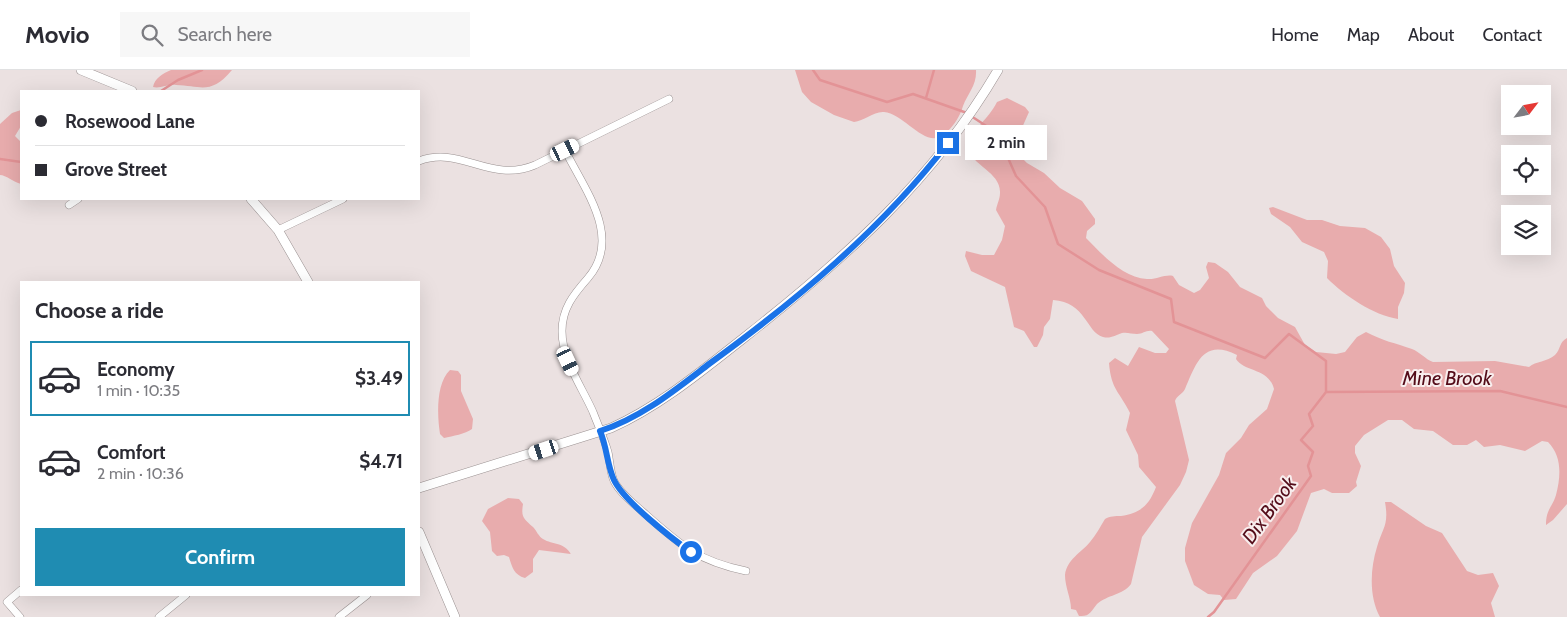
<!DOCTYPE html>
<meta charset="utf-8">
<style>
:root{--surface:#fff;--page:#f7f7f7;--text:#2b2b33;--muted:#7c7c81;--line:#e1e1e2;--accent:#1f8cb2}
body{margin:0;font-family:Cabin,sans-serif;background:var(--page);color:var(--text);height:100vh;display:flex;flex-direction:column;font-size:19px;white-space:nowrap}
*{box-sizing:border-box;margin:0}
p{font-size:16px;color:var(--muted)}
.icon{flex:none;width:28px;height:28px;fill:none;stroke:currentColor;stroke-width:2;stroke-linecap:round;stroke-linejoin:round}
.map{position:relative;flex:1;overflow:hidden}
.sheet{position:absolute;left:20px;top:211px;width:400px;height:315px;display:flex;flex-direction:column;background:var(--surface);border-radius:0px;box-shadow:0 5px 20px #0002}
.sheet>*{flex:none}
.hud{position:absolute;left:20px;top:20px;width:400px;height:110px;border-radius:0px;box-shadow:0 5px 20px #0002;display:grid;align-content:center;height:110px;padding:0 15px;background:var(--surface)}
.needle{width:32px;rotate:58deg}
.fabs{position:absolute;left:1501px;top:15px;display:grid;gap:10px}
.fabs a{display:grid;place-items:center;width:50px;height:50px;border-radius:0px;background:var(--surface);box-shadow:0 5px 20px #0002;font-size:25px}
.end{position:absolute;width:22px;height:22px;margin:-11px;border:6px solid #1a73e8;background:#fff;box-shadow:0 0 0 2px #fff}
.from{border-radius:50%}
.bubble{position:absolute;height:35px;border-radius:0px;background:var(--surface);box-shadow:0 5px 20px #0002;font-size:16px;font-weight:800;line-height:35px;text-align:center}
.car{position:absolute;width:15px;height:30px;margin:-15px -8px;border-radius:6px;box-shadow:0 0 4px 1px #0007;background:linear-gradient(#fff 24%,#345 0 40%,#fff 0 76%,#345 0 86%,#fff 0)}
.hud b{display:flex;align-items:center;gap:18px;height:48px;font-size:19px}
.hud b+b{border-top:1px solid var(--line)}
.hud i{width:12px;height:12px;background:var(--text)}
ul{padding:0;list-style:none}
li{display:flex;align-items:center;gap:15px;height:75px;margin:0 10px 8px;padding:0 5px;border:2px solid transparent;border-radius:0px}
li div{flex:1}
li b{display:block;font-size:19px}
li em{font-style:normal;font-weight:800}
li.on{border-color:var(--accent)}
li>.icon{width:45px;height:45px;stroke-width:1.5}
h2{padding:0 15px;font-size:22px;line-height:60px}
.primary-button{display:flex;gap:10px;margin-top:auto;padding:10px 15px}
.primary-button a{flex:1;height:58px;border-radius:0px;background:var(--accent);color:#fff;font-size:20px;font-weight:800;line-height:58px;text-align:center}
header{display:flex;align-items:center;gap:30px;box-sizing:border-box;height:70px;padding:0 25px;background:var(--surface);border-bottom:1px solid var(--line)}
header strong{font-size:24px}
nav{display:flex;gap:28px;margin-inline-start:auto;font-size:18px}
.search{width:350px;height:45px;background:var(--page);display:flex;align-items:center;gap:12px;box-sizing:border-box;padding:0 18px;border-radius:0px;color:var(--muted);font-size:19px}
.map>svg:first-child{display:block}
.green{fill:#e8acad}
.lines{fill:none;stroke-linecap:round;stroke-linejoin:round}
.stream{stroke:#e39396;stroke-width:2.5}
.minor-casing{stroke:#9a9191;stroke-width:8}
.major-casing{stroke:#9a9191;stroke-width:10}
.minor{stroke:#fff;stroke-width:7}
.major{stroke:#fff;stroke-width:9}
.route{stroke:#1a73e8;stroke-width:6}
.labels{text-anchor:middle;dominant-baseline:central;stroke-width:4;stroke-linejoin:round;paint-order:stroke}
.water-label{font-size:20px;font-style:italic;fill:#540c19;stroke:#f8eeee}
</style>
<header>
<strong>Movio</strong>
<div class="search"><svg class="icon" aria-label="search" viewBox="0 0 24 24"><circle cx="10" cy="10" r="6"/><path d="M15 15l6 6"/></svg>Search here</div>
<nav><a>Home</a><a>Map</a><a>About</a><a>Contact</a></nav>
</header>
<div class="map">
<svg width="1567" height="547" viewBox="0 0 1567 547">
<rect width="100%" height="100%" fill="#ebe1e1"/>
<!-- green -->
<path class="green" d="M171,0H232C211,25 202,16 176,15C168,14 160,19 153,17C155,8 162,4 171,0Z
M795,0H976C977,15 968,23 963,36C960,46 955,54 947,62C927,83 906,44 884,42C874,41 864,51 854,52L834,45L811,32L802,22Z
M1007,28L1025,37L1029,42L1021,60L1008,66V74L1027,93L1044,103L1060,118L1082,131L1095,149V154L1087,161L1086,168C1102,184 1123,208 1147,209C1156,210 1165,204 1173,206L1179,215L1194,223L1200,220L1209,208L1206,197L1208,192L1215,193L1228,202L1240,217L1262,228L1266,236L1278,248L1295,257L1305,275L1316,282L1336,284L1345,282L1357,267L1366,262C1383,271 1395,273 1412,279C1420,282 1425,289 1433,292L1495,291L1529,297C1536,291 1547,292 1555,285C1561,279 1559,272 1567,268V434L1553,450L1546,455C1546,439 1552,438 1556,425C1561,406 1562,386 1548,372L1542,371L1525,381L1500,375L1484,377L1476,370L1467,375H1453L1433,361L1414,359L1402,350H1388L1364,365L1355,376V383L1361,396L1356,412L1357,416L1349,423H1332L1324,419L1311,423L1297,461L1277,486L1253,503L1236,529L1224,530L1220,525L1208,524L1194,515L1185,491V478L1192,453L1219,405L1226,383L1241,368L1249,355L1267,339L1274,319C1269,298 1244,302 1236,289L1237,285C1203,268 1196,294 1185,319C1182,325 1177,325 1175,331L1189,390L1186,402L1180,415L1142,467L1131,514C1123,525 1107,525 1097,534C1091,541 1090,547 1079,546L1076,540L1071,539C1071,528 1065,517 1065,505C1067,489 1081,483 1090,472C1096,465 1100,457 1105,449C1110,446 1115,446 1121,446C1141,443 1149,435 1156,417L1139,397L1138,385L1126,360L1130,343C1120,322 1111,320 1109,293L1115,288L1128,296L1139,277L1155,283H1166L1169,279L1152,261C1146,260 1143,264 1137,264C1132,264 1127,262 1122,263C1115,265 1111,269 1103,267C1086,262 1086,232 1053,230L1050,249L1044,257L1043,265L1037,277H1034L1024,261L1014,257L1005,217L971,201L965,186L966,181L982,185H994L1002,170L1005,156L996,140C997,134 1000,129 1000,123C1001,102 972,96 968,78C974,56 988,50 997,32Z
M21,40V56L15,66L21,72V114C13,112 6,105 0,105V54L12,43Z
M1273,137L1307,150H1322L1340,156L1365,158L1381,167L1390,179L1394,196L1405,213L1404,223L1398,237V249C1373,245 1345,226 1327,208L1328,191L1324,182L1302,172L1290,157L1271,144L1269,138Z
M450,300L458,301L461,305V321L473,349L472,359C465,364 453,366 444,368L440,364C437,345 436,313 450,300Z
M508,428L519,429L523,434C521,447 523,448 533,457C536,460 539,467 543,469C553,475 564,472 571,484L539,480L533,489V502L525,508C514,505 512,497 509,487L504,485L497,486L492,481L490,462L482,451L488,439Z
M1385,432H1391L1426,456L1442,463L1467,501L1478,505L1493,503L1499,516L1491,533L1495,547H1380C1369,527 1370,499 1377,477C1383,457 1389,455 1385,432Z"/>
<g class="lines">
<!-- stream -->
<path class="stream" d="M813,0L820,10L887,32L913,24L967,43
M161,21L178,10L202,0
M926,28L934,0
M971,46L997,63L1016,106L1045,137L1058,174L1099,200L1171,229L1174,252L1265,288L1289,264L1326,291V322
M0,89L21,92
M1326,322L1500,321L1567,337
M1208,547L1214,542L1311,406L1308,396L1313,382L1301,370L1313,356L1309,344L1326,322"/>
<!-- minor casing -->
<g class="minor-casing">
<path id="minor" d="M565,80C584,119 623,167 588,208C573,225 562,239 562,261C562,290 582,317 593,342C598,355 604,368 608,382C610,391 610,402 614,411C620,423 633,433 643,442C679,474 697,491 746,501
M419,91C461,75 490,114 535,95L669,29
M69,135L78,129
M278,160L343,129
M20,547L7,532L21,520
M159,547L186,525
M339,547L367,525"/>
</g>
<!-- major casing -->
<g class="major-casing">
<path id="major" d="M81,0L132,21
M251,129L278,160L308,212
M419,418L611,358C660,336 703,300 745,267C844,189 933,111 998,0
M419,462L455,547"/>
</g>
<!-- minor -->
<use href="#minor" class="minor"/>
<!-- major -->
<use href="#major" class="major"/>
</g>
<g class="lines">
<!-- route -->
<path class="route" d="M691,482C671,468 624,431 614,410C607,395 607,377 600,361C641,348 675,320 709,294C797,230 881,160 948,73"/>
</g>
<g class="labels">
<!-- water labels -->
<g class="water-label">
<text x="1447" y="308">Mine Brook</text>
<text transform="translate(1269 440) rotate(-54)">Dix Brook</text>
</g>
</g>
</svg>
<div class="fabs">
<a><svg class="needle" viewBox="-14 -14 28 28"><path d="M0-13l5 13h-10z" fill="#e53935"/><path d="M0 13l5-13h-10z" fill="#7c7c81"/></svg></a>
<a><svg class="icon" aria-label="locate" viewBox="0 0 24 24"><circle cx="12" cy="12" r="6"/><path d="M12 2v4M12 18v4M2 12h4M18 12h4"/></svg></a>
<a><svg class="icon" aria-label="layers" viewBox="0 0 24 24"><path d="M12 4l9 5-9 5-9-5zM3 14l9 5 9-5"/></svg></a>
</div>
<i class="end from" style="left:691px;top:482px"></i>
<i class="end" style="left:948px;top:73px"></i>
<div class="bubble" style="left:965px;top:55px;width:82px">2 min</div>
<i class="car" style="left:565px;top:80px;rotate:64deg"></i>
<i class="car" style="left:568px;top:291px;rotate:155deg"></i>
<i class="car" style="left:544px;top:380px;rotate:252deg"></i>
<div class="hud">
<b><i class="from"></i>Rosewood Lane</b>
<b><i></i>Grove Street</b>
</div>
<section class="sheet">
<h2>Choose a ride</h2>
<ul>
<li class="on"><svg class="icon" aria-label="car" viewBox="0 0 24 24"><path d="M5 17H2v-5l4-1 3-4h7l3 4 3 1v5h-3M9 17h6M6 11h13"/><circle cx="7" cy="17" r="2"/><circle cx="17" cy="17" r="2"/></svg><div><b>Economy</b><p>1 min · 10:35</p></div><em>$3.49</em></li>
<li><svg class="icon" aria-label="car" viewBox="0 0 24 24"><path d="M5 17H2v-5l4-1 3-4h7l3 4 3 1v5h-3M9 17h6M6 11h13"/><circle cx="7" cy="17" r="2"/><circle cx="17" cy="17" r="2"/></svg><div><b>Comfort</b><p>2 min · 10:36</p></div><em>$4.71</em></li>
</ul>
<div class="primary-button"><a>Confirm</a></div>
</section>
</div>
